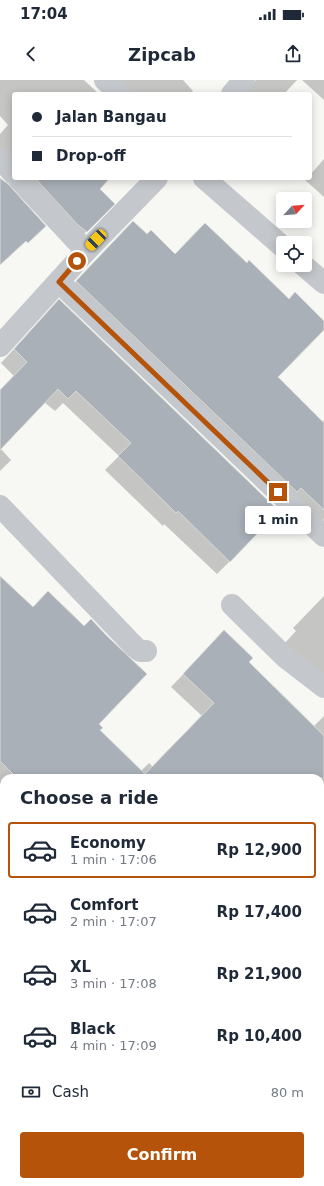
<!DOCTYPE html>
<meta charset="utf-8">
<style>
:root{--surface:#fff;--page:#f6f6f7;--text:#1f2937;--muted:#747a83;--line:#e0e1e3;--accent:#b45309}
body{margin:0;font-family:"DejaVu Sans",sans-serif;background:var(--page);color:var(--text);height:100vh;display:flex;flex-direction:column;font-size:15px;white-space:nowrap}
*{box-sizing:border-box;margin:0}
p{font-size:13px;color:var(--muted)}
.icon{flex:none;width:22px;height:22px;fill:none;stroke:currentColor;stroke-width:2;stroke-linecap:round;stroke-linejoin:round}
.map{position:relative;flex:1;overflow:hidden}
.sheet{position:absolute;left:0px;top:694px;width:324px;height:412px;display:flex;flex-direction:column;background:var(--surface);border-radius:12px 12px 0 0;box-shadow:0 2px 10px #0003}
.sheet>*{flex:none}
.guide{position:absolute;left:12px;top:12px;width:300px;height:88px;border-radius:4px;box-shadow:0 2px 10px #0003;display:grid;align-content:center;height:88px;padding:0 20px;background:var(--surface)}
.needle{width:26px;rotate:64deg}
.fabs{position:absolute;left:276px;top:112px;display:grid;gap:8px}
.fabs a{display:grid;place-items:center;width:36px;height:36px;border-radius:4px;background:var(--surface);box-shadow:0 2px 10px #0003;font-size:20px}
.end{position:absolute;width:18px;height:18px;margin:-9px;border:5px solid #b45309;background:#fff;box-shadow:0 0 0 2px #fff}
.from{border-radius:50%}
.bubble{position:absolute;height:28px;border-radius:4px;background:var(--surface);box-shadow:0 2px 10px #0003;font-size:13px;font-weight:600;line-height:28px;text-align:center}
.car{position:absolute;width:12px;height:24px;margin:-12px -6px;border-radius:5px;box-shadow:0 0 3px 1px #0007;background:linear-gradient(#f5c518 24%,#345 0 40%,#f5c518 0 76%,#345 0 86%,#f5c518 0)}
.guide b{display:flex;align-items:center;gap:14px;height:38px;font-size:15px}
.guide b+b{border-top:1px solid var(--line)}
.guide i{width:10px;height:10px;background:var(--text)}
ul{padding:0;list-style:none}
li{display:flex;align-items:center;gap:12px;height:56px;margin:0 8px 6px;padding:0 12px;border:2px solid transparent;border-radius:4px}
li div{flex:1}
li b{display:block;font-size:15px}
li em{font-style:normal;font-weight:600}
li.active{border-color:var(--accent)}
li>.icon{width:36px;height:36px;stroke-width:1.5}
h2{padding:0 20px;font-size:18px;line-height:48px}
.pay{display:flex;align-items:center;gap:10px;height:44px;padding:0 20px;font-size:15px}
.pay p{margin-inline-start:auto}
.primary-button{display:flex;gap:8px;margin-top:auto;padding:8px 20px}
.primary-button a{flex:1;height:46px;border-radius:4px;background:var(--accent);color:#fff;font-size:16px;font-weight:600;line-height:46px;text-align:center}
.status{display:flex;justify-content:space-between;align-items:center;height:28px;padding:0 20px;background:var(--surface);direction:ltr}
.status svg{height:11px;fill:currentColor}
header{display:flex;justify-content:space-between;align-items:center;height:52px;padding:0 20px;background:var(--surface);font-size:18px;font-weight:600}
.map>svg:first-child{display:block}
.shadow{fill:#0003}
.building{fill:#a9b0b7;stroke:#d8d9d6}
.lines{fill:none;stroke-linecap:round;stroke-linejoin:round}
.secondary-casing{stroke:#b6bbc0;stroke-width:23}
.street{stroke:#c4c7cb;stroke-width:22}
.secondary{stroke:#fff;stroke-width:22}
.route{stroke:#b45309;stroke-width:5}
</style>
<div class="status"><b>17:04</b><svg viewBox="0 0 49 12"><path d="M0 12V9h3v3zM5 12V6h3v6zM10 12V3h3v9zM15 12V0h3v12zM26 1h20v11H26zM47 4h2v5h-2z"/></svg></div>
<header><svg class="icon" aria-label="back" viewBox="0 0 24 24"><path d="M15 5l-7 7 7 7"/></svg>Zipcab<svg class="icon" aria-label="share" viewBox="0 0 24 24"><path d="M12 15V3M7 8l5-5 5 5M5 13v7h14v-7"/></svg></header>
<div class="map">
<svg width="324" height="1106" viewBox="0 0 324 1106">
<rect width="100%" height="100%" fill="#f7f7f4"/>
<!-- shadow -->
<path class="shadow" d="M0,0H84L99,14H14V97L0,81V54L8,45L0,36Z
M117,0H183L193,11L190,14H113Z
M256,0H297L284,14L282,12L280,14H244Z
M302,0H324V20Z
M324,79V117L305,100L307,98H310V95Z
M15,98H99L98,109L113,124L76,162Z
M121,154L147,156L175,175L247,185L289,220L324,242V248L277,297L322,342L324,340V439L317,446L65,213Z
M46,234L230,481L217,494L164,444L163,446L105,390L119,376L63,323L55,331L44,322L0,368L11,380L0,391V311L14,296L1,283Z
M0,497L98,644L99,650L141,691L149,683L153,687L202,636L171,607L212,564L247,582L313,647L324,636V751L320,747V698H4V709L0,705Z
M324,516V602L284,564L296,551L293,548Z"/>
<!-- building -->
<path class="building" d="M0,98L8,104L46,146L28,163L26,161L0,185Z
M35,98H110L100,109L115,124L87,152L78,145Z
M133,141L147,154L151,150L175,174L205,143L247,183L249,180L289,219L295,212L324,241V250L278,297L324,343V430L301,408L297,412L76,201Z
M59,219L279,431L230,482L178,431L176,433L118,376L131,363L76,311L68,319L58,309L0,370V310L27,282L14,269Z
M0,496L33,527L48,511L84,546L91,539L107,556L147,594L99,644L103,648L100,650L145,694L214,623L183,594L224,550L253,578L249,582L324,656V698H17L0,681Z"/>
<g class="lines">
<!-- secondary casing -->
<g class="secondary-casing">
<path id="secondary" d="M0,728L4,731
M320,1040L324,1044"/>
</g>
<!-- street -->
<path class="street" d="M105,0L119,14
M232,14L244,0
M0,79L14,94
M18,98L86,171
M204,98L283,167
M303,185L324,203
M59,202L324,456
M0,266L86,171L157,98
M0,426L135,567L140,571H146
M232,525L285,577L324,607
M320,924L324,918"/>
<!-- secondary -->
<use href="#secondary" class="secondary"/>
</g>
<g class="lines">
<!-- route -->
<path class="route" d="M77,181L59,202L278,412"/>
</g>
</svg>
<div class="fabs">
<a><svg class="needle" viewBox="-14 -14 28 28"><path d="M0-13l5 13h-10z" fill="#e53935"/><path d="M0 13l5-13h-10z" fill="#747a83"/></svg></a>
<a><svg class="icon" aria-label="locate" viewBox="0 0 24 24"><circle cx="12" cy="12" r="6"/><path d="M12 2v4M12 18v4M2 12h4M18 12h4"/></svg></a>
</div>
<i class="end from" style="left:77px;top:181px"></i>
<i class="end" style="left:278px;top:412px"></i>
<div class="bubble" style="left:245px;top:426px;width:66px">1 min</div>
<i class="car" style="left:96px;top:160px;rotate:224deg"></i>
<div class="guide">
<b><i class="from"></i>Jalan Bangau</b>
<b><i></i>Drop-off</b>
</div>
<section class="sheet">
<h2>Choose a ride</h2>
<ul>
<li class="active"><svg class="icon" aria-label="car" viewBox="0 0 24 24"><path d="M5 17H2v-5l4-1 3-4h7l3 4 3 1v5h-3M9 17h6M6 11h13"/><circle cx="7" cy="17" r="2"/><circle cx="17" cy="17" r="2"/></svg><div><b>Economy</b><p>1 min · 17:06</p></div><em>Rp 12,900</em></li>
<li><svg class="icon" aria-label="car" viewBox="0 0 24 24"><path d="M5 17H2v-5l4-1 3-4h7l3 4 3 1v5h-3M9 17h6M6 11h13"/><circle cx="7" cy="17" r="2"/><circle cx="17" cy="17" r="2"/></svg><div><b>Comfort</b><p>2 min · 17:07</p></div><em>Rp 17,400</em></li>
<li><svg class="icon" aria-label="car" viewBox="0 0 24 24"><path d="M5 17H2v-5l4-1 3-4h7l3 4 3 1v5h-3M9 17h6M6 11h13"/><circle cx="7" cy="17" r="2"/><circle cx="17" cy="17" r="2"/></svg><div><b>XL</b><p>3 min · 17:08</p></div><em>Rp 21,900</em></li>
<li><svg class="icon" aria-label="car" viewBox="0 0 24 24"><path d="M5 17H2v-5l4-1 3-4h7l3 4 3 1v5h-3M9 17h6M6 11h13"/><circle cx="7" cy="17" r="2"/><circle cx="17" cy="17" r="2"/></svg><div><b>Black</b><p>4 min · 17:09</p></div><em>Rp 10,400</em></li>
</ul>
<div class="pay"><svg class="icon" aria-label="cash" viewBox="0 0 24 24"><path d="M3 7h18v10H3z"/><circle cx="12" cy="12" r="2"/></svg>Cash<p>80 m</p></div>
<div class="primary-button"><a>Confirm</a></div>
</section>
</div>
